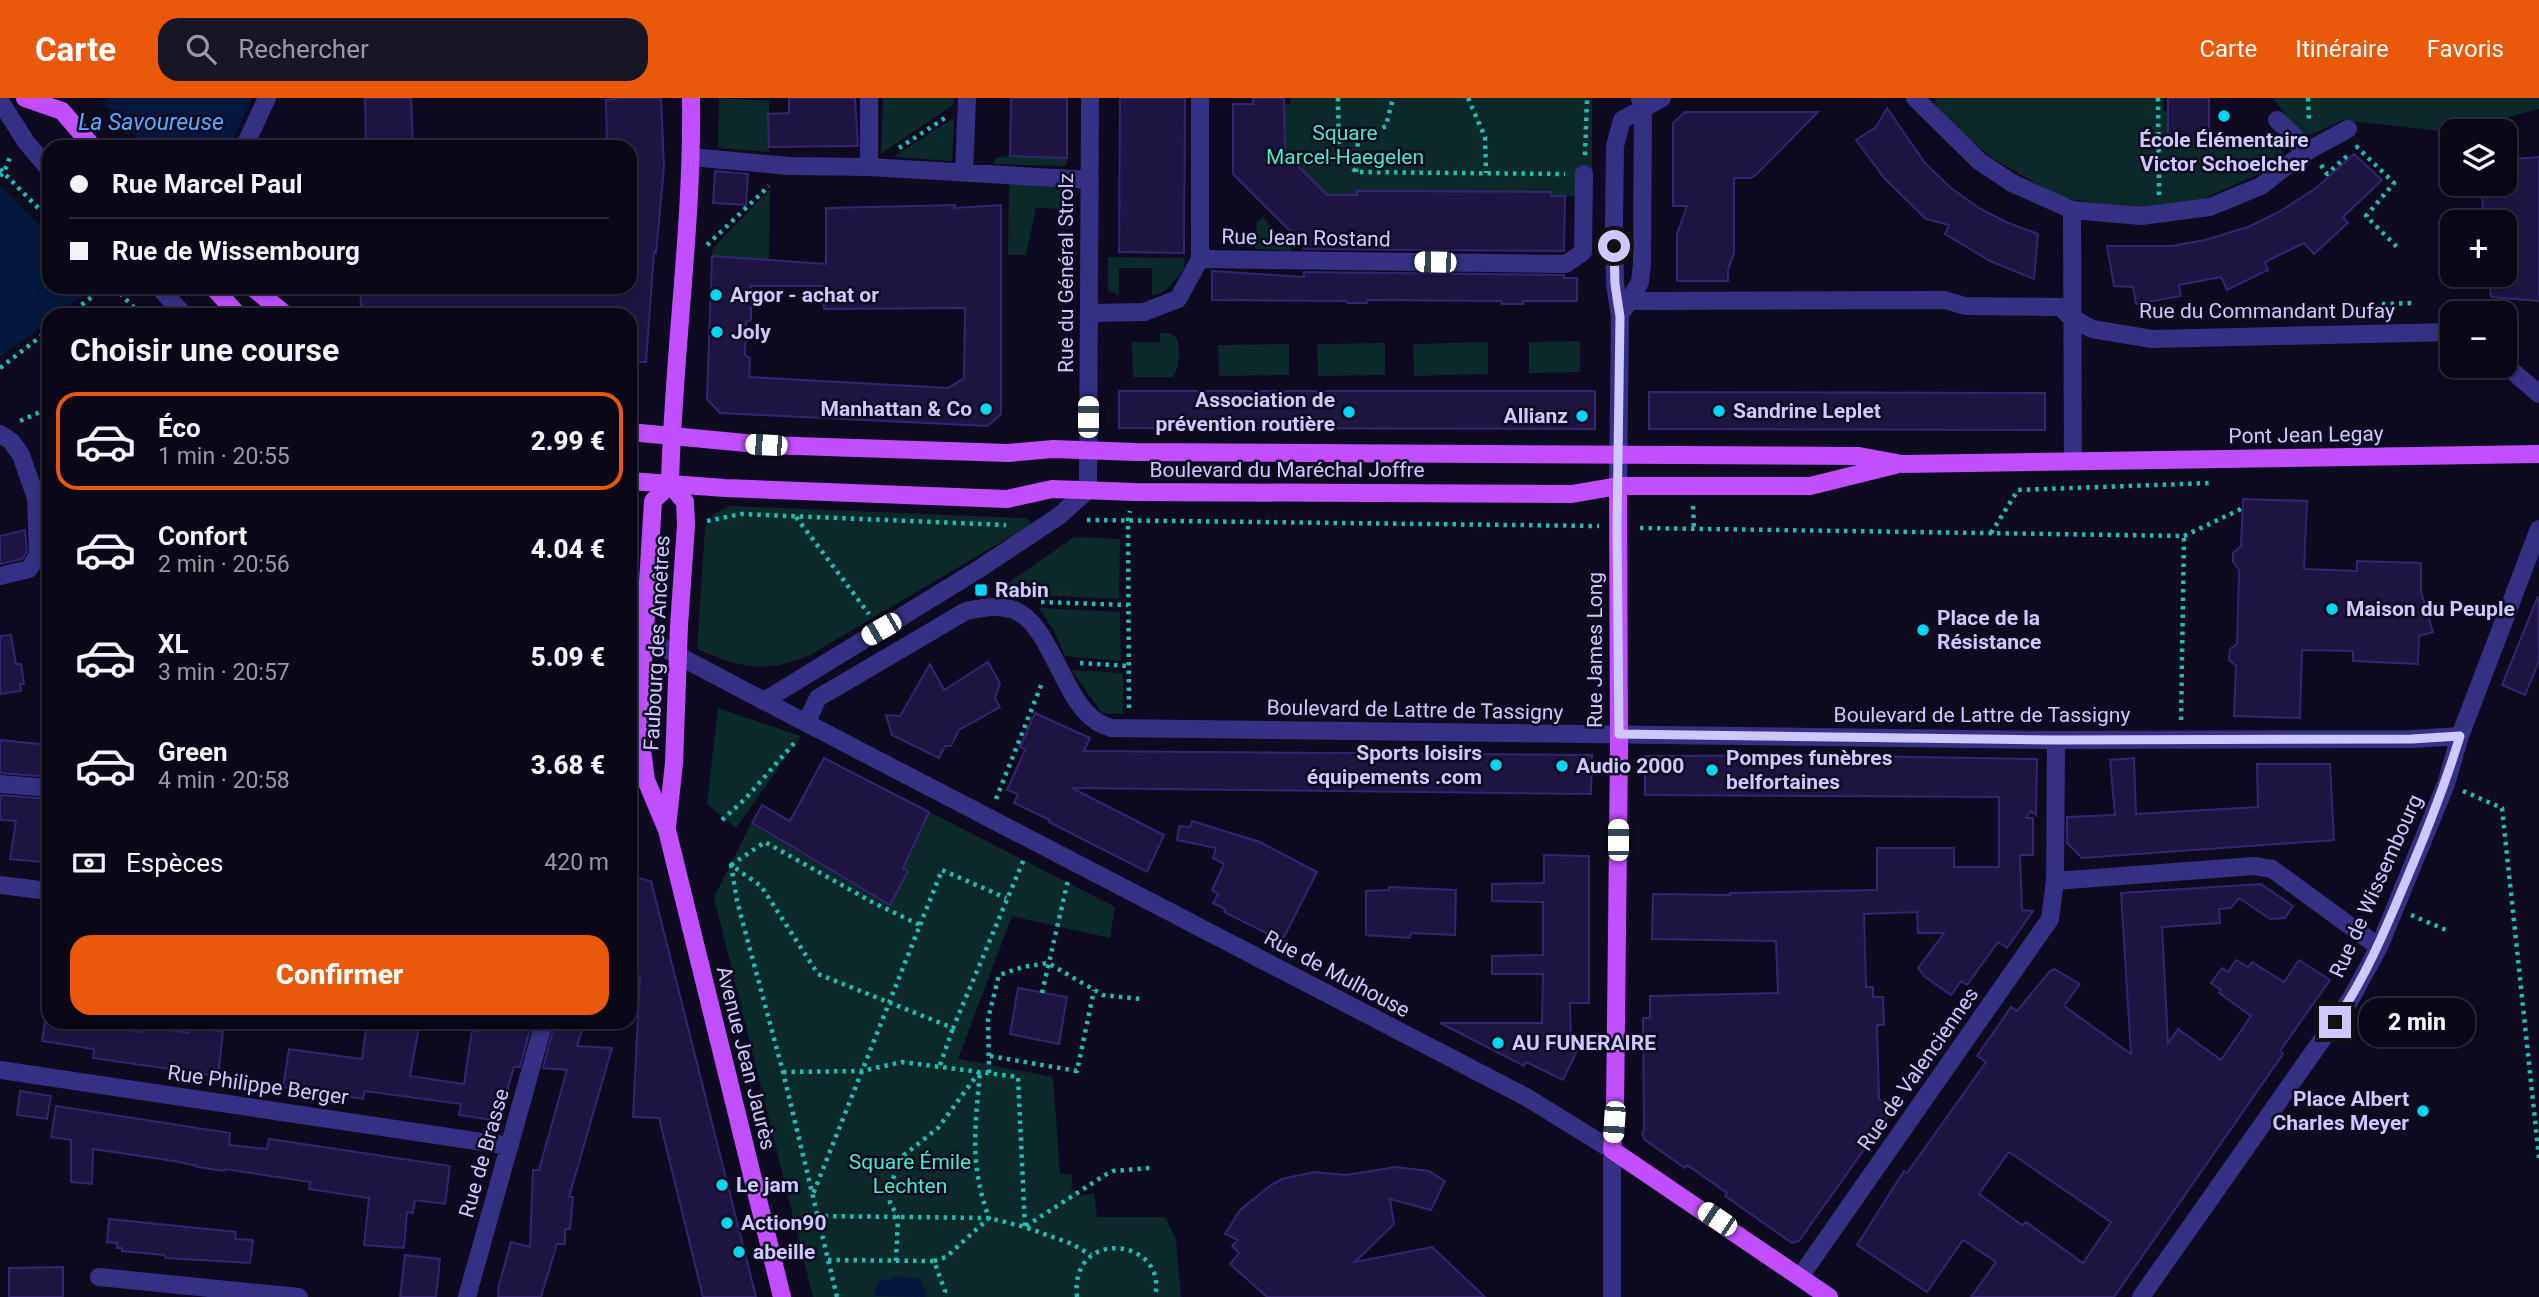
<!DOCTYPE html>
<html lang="fr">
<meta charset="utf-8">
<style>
:root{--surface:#0a0817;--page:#181624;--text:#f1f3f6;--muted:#999aa1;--line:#2a2936;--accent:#ea580c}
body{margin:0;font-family:Roboto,sans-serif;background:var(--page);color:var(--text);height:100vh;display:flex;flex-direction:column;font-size:26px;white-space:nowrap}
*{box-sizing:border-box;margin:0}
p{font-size:23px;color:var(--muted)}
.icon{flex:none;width:38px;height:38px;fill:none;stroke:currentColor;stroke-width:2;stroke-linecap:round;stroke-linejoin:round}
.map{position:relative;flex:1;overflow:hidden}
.side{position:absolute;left:42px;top:210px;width:595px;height:721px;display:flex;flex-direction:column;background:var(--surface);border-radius:21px;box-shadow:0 4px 10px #0003,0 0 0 2px var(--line)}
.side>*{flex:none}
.top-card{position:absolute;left:42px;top:42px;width:595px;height:154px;border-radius:21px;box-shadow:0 4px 10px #0003,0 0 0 2px var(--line);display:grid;align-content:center;height:154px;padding:0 28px;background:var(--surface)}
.tools{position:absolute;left:2440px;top:21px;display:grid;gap:14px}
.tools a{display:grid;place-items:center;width:77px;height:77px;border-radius:14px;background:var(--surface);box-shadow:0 4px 10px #0003,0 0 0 2px var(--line);font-size:35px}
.end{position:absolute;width:32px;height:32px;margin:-16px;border:9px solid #cfc8ff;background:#111;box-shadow:0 0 0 4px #111}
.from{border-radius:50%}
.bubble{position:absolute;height:49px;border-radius:21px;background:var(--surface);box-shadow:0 4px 10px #0003,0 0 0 2px var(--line);font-size:23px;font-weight:800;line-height:49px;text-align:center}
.car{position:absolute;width:21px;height:42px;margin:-21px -10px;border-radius:9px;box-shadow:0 0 5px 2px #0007;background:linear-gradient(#fff 24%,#345 0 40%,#fff 0 76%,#345 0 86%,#fff 0)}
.top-card b{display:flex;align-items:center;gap:24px;height:66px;font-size:26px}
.top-card b+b{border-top:2px solid var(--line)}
.top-card i{width:18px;height:18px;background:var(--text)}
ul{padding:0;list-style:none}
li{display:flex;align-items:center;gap:21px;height:98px;margin:0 14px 10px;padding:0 14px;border:4px solid transparent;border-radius:21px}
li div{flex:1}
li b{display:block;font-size:26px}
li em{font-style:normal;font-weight:800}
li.current{border-color:var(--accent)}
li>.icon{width:63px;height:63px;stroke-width:1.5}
h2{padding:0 28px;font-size:32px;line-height:84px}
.pay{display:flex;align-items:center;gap:18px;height:77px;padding:0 28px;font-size:26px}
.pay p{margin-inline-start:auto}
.cta{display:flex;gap:14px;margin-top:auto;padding:14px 28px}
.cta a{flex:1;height:80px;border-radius:21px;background:var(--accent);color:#fff;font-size:28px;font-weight:800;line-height:80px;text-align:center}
header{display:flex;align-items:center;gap:42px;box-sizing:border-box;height:98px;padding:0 35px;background:var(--accent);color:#fff}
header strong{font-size:33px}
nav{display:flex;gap:38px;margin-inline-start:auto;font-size:24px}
.search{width:490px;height:63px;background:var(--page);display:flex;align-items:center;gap:18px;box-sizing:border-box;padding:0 24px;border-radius:21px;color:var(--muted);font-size:26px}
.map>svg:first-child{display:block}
.green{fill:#0c2929}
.water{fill:#04183e}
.pier{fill:#0e0a1f}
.building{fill:#1e1442;stroke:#342370;stroke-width:2;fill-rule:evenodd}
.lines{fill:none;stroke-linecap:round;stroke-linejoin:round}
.path{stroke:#20bbb5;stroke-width:4.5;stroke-dasharray:3.5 5;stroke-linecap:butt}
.minor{stroke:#353083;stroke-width:18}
.major{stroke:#c14fff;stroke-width:18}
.route{stroke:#cfc8ff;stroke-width:9}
.poi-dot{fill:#00d5f3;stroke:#0e0a1f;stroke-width:2.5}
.labels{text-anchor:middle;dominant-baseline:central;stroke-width:5;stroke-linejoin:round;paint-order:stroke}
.park-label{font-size:21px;fill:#48ebc6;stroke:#0e0a1f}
.poi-label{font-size:21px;font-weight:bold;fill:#cfc8ff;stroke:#0e0a1f;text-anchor:start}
.street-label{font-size:21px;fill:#cfc8ff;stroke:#0e0a1f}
.water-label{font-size:23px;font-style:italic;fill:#56adff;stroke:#0e0a1f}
</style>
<header>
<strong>Carte</strong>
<div class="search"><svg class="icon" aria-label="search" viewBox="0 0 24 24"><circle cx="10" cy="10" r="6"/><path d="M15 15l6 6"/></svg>Rechercher</div>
<nav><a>Carte</a><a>Itinéraire</a><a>Favoris</a></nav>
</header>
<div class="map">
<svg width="2539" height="1199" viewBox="0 0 2539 1199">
<rect width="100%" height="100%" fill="#0e0a1f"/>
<!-- green -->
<path class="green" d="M719,0L769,3V54L718,50Z
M883,0H954V6L881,56Z
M1291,0H1592V98H1551V94L1357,93V97H1327L1285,55V6H1290Z
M1936,0H2163V13H2168V42L2260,43L2266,37L2281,47L2285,59L2270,71L2194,105L2142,111L2061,100L1992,60L1946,22L1935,7Z
M2273,0H2539V11L2450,34L2343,22L2306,39L2277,22L2283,13Z
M954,20L952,63L893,59Z
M1010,58L1067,60L1066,68L993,66L996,60Z
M1009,84L1065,87V111L1036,110L1026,157H1008Z
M770,91L769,163L712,158L713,150Z
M1263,119L1283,145L1291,146V153L1255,151L1257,124Z
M1108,159L1184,160V172C1174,181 1167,197 1152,197V170H1119V197L1108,193Z
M1160,235H1169L1176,239C1181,252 1180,268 1173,279H1133L1132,244H1160Z
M1580,243V274L1529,275V244Z
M1488,244V276L1414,278L1413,246Z
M1385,245V277L1318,278L1317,246Z
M1289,246V277L1219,278L1218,247Z
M729,408L1025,420L1031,424L1030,427L810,557C765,576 741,570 697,551L705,430L714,416Z
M1074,439L1120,441L1119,501L1011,496L1008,485Z
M1039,510L1120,514L1121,563L1065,558L1054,533Z
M1071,572L1123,575V616L1102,615Z
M718,610L801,638L736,730L707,706Z
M920,709L1115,809L1110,840L1012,818L958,961L1053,979L1060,1076H1073L1071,1089L1080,1098L1094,1095L1097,1119H1165L1176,1141L1181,1199H813L714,799L751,726L873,798L906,736L917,741L929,715L919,711Z"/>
<!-- water -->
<path class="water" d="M109,0H252L229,49H50Z
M49,50V189H94L57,217H49V223L0,259V91Z
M896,1178L920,1181L927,1196L925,1199L875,1198L874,1193L880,1182H889Z"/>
<!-- pier -->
<path class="pier" d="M103,5L145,49H50Z
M49,50V137L2,89Z"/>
<!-- building -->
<path class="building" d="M365,0H411L413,49H366Z
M619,0H661L664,69L656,155L654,154L646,264H630V217H370L361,207L360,189H630V49H607L606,2Z
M789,0H855L858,48L769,49L768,16L789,15Z
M1011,0H1067V60L1010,58Z
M1120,0H1185L1184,155L1119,154Z
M1253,0H1284L1285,55L1327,97H1357V93L1551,94V98H1565L1564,153L1304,151V147L1233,76V6H1253Z
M2168,0H2209V43L2168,42Z
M1887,10L1925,65L1951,90L1979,110L2006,124L2038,136L2034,181L1990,163L1945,136L1949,127L1926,121L1885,81L1856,42L1876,29Z
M1685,14H1818L1758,75L1751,80H1734V155L1728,172V183H1677V136L1687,108H1673V25Z
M2354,56L2382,82L2343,119L2348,125L2314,156L2304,145L2265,164L2268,172L2227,192L2221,179L2179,187L2181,198L2136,206L2133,189L2114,188L2107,148H2171L2205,142L2248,129L2279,114L2316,90Z
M2539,59V203L2491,199L2489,177H2504V124H2484L2481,86H2504V62Z
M715,73L748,76L746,107L713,105Z
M955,107V110L1001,107V316L988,328L720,315L707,301L712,158L826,166V110ZM751,188H824V211L965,210L964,280L948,290L749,279L750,260L745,257L746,224L751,222Z
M1212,173L1304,179V174L1564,177V180H1577V203H1523V206H1502L1501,203L1368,202L1367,205H1347L1346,203L1212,202Z
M1119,293H1595V331L1119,330Z
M1649,294L2045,295V332L1649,331Z
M2243,401L2307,403L2304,471L2357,473V463L2421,465V494L2433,534L2419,538L2418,566L2353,563V553L2302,552L2300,620L2234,618L2236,568L2229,562L2230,551L2237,546L2239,472L2233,464V455L2241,448Z
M25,432L27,454L22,461L0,466V438Z
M2538,498L2539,563L2525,597L2502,587Z
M11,537L16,566H21L24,586H20L21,593L0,596V538Z
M988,564L1000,585L995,600L1000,609L959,632L951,648H945L939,660L892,637L886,617L900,618L930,566L944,592Z
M1035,615L1090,640L1084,653L1592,657L1591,696L1072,690L1164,737L1147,774L1049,724L1050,722L1014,705L1018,696L1007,692L1025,652L1020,649Z
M0,642L49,647V679L0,675Z
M1802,657L2037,661L2036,717L2031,713L2026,720H2033V757H2020L2022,812L2033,813L2007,850L1998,844L1967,887L1961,883L1951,897L1925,879L1918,870L1944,835H1918L1917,814L1864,816L1866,889H1873V899H1883L1884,927H1877L1879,1001L1893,1011L1799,1143L1792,1145L1725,1098L1727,1095L1687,1067L1685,1070L1645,1042L1642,1035L1644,1031L1643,920H1650V898L1778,895L1776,843L1652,841L1653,796L1730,797V795L1877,792V750H1954V769H1999V699L1645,697V658Z
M824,660L929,714L903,770L908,773L890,807L752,725L762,707L790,723Z
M2134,660L2136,716L2258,709L2257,666H2330L2334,742L2082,760L2067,745V719L2115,717L2110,662Z
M0,697L49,701V731H47L42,764L10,761L16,723L0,722Z
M1192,723L1260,744L1317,774L1282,843L1224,814L1225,811L1213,805L1218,796L1212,792L1224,766L1213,760L1216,750L1177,742L1179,728L1190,729Z
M1544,757L1589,758V905H1570L1571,949L1577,953L1563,982L1526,964L1524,968L1440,925H1542L1543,876H1492V858L1543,857V804L1492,803V786L1544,785Z
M630,778L651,783L756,1199H703L659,1020L633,1019L640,878L630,876Z
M2261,786L2293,808L2285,820L2270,821L2239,800L2231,810L2219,811L2220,825L2162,829L2168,945L2178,931L2221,962L2251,918L2219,895L2221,892L2211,885L2222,870L2228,874L2236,862L2248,869L2252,864L2284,884L2299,862L2330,882L2280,953L2283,956L2114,1199H1971L1996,1164L1963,1142L1927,1194L1857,1147L1904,1073L1907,1075L1986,964L1977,958L2011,909L2017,913L2049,874L2054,871L2080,886L2064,908L2131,956L2121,795ZM2009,1054L2111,1124L2083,1165L2026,1124L2022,1127L1979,1096Z
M1389,789L1456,792L1455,837L1411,835L1410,840L1366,837V793L1389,792Z
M1018,890L1067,899L1059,946L1010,936Z
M45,924H100V928L142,934L143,928L189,935L190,929L223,934L218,978L93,960L94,951L42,943Z
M367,924H420L410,978L464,986L472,932L479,934L482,924H532L520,969H514L498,1023L459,1017L461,1006L365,993L363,1001L283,989L289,951L362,961Z
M555,924H585L577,948L612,950L569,1099H573L570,1131H565V1146H557L541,1199H498L499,1187L511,1144L530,1149L533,1072H539L567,972L543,970Z
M20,993L51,998L47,1021L17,1017Z
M56,1008L230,1035L229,1047L267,1051L269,1041L450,1068L445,1106L415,1102L413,1115L407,1114L404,1150L364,1147L369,1100L309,1091L310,1084L225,1071L224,1073L197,1069L198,1068L174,1063L93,1051L92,1086L71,1084V1042L51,1039Z
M1396,1069L1429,1073L1445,1083L1431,1112L1390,1101L1394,1126L1355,1164L1432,1149L1485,1199H1267L1230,1166L1239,1155L1232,1148L1238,1142L1225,1136L1240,1112L1271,1087L1282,1081L1314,1074L1346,1077Z
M109,1121L236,1134L235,1141L253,1142L250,1165L166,1160L164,1157L122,1153V1150H117V1145L107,1144Z
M405,1157L440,1161L436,1199H400Z
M63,1169V1199H9V1170Z"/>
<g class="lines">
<!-- path -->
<path class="path" d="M1338,0L1339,57L1356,74L1565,76
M1468,0L1485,39L1486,75
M2158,0L2159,97
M2308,0L2309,24
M899,50L945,20
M2356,50L2357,49L2394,85L2366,118L2400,152
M1585,57L1587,0
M2321,67L2327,76L2347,58
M0,71L49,121
M1356,74L1358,42L1386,28L1393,0
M0,78L4,74L11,57
M707,147L769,88
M114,189L141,217
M2382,206L2414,205
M68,217L105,189
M0,270L49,232
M20,323L49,310
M1693,408L1694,431
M796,419L869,516
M1087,422L1599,428
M707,423L741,416L1006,427
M1640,430L2184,438L2241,411
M1991,435L2018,392L2209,385
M1041,504L1128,507
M1080,565L1128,568
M1129,610L1128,423L1130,413
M2181,622L2184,438
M2463,693L2502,710L2539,1060
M996,701L1042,585
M722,722L746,700L796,643
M731,767L765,744L872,804L920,827L813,1096
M2411,817L2446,832
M920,827L942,772L1006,800
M1042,895L1068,782
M990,958L1077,973L1094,892
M940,967L953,930
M783,974L862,973L902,964L1018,979L1025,1129
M989,975L988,921L999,877L1023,869L1048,865L1103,897L1141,901
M783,1126L817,1118L989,1120L1025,1129L1072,1146L1091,1157
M1026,1128L1105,1077L1113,1073L1150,1070
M828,1162L934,1163L945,1193L943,1199
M896,1163L898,1119L890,1105V1088L896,1073L904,1057L938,1030L980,973
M934,1163L946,1159L989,1120C969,1065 975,1030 980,974
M837,1199L783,974L737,803L731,767L761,788L818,876L953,930L1024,761
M1077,1199C1069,1128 1169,1140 1155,1199"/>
<!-- minor -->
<path class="minor" d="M869,0V69
M1915,0L1979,63L2012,85L2072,112L2141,118L2210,109L2261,88L2302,56L2348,31
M0,3L26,44L49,71
M2277,22L2295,39L2302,56
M244,49L267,0
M691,59L789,68L869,69L1090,82
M964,74L967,0
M2072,112L2073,363
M1200,161L1566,166L1583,154L1584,76
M159,189L184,217
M1629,203L1945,202L1965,208L2060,209L2072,220L2092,231L2152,241L2452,234
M1625,210L1640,184L1642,165L1643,10L1640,1
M1089,215L1144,214L1178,201L1200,161V0
M2504,266L2539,296
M0,336L11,343L21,357L36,400L38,457L29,471L0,478
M1618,388L1620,219L1615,186L1614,126L1615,48L1622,22L1662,0
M630,529L664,550L764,603L1526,999L1612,1052V1199
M764,603L976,473L1059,418L1088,392L1090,0
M806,625L818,600L966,513C982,510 998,506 1014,512C1051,526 1062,601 1096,623C1100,626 1106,628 1111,630L2056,642L2412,641L2460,638
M0,686L49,690
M2055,783L2254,768L2272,771L2379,849
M0,787L49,793
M0,972L510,1048
M99,1179L299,1199
M1800,1179L2050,821L2055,783L2056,642
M467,1199L544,924
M2141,1199L2350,902L2379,849L2446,686L2460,638L2539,431"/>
<!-- major -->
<path class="major" d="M25,0L62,13L93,49
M691,0C693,129 673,257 670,386L653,403L639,629L646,682L667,732L782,1199
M213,189L238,217
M252,189L286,217
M630,334L766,347L1008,355L1053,351L1136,354L1859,358L1902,366L2539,356
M630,383L725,390L1007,401L1052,391L1135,394L1572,396L1618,388H1810L1895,367
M1618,388L1619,653L1615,1011L1612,1052L1829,1199
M667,729L674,665L679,528L686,427L685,404L670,386"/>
</g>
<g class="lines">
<!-- route -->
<path class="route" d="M1614,148L1615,186L1620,219L1617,429L1619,636L2056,642L2412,641L2460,638C2445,687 2427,733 2407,780C2386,830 2366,879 2335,924"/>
</g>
<!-- markers -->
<g class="poi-dot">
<circle cx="2224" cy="18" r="7"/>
<circle cx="716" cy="197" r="7"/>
<circle cx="717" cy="234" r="7"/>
<circle cx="986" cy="311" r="7"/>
<circle cx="1719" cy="313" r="7"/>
<circle cx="1349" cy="314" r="7"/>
<circle cx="1582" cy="318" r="7"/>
<rect x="974" y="485" width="14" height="14" rx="3.5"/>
<circle cx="2332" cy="511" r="7"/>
<circle cx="1923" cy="532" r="7"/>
<circle cx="1496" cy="667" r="7"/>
<circle cx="1562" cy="668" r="7"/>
<circle cx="1712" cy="672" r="7"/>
<circle cx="1498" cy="945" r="7"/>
<circle cx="2423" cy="1013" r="7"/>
<circle cx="722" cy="1087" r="7"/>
<circle cx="727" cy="1125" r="7"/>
<circle cx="739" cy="1154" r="7"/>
</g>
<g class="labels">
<!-- park labels -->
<g class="park-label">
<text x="1345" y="35">Square<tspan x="1345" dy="24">Marcel-Haegelen</tspan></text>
<text x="910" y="1064">Square Émile<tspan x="910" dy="24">Lechten</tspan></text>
</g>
<!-- poi labels -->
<g class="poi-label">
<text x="2224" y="42" text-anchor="middle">École Élémentaire<tspan x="2224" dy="24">Victor Schoelcher</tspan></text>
<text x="730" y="197">Argor - achat or</text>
<text x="731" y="234">Joly</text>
<text x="1335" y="302" text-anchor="end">Association de<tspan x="1335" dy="24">prévention routière</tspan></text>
<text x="972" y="311" text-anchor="end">Manhattan &amp; Co</text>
<text x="1733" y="313">Sandrine Leplet</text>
<text x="1568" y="318" text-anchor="end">Allianz</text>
<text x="995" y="492">Rabin</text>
<text x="2346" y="511">Maison du Peuple</text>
<text x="1937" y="520">Place de la<tspan x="1937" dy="24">Résistance</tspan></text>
<text x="1482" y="655" text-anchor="end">Sports loisirs<tspan x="1482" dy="24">équipements .com</tspan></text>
<text x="1726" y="660">Pompes funèbres<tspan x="1726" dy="24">belfortaines</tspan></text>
<text x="1576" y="668">Audio 2000</text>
<text x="1512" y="945">AU FUNERAIRE</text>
<text x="2409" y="1001" text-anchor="end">Place Albert<tspan x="2409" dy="24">Charles Meyer</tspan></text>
<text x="736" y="1087">Le jam</text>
<text x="741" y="1125">Action90</text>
<text x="753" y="1154">abeille</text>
</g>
<!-- street labels -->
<g class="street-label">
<text transform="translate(1306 140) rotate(1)">Rue Jean Rostand</text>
<text transform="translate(1066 175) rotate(-90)">Rue du Général Strolz</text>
<text x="2267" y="213">Rue du Commandant Dufay</text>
<text transform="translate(2306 337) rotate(-1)">Pont Jean Legay</text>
<text x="1287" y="372">Boulevard du Maréchal Joffre</text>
<text transform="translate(657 545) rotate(-87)">Faubourg des Ancêtres</text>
<text transform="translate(1595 552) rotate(-90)">Rue James Long</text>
<text transform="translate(1415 612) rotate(1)">Boulevard de Lattre de Tassigny</text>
<text x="1982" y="617">Boulevard de Lattre de Tassigny</text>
<text transform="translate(2376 788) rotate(-66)">Rue de Wissembourg</text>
<text transform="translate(1337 876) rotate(28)">Rue de Mulhouse</text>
<text transform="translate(746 960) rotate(76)">Avenue Jean Jaurès</text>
<text transform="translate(1918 971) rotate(-55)">Rue de Valenciennes</text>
<text transform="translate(258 987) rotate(8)">Rue Philippe Berger</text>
<text transform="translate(484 1055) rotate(-74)">Rue de Brasse</text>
</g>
<!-- water labels -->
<g class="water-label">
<text x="151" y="24">La Savoureuse</text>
</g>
</g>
</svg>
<div class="tools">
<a><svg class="icon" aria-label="layers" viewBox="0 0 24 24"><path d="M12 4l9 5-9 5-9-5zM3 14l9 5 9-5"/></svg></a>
<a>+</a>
<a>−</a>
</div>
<i class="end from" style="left:1614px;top:148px"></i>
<i class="end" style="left:2335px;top:924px"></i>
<div class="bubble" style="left:2359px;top:900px;width:116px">2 min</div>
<i class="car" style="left:1435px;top:164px;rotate:271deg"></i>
<i class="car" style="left:1088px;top:319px;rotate:0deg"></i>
<i class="car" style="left:766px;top:347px;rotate:273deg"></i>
<i class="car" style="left:881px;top:531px;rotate:240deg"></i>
<i class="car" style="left:1618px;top:742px;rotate:0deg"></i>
<i class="car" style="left:1614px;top:1024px;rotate:184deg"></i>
<i class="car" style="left:1717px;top:1121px;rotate:304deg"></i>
<div class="top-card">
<b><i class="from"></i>Rue Marcel Paul</b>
<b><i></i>Rue de Wissembourg</b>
</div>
<section class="side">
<h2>Choisir une course</h2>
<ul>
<li class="current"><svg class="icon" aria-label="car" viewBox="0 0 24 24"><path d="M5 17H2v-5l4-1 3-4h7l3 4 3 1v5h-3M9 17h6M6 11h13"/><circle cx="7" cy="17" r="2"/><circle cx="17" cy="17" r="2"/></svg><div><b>Éco</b><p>1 min · 20:55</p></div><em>2.99 €</em></li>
<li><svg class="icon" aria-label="car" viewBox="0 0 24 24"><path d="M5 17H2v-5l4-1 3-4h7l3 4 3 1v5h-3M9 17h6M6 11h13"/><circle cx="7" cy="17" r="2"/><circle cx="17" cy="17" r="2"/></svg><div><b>Confort</b><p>2 min · 20:56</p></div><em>4.04 €</em></li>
<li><svg class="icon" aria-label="car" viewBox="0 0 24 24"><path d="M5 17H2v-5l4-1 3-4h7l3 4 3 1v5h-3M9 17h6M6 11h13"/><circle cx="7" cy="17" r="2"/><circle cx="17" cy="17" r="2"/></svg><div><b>XL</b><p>3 min · 20:57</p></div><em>5.09 €</em></li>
<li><svg class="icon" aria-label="car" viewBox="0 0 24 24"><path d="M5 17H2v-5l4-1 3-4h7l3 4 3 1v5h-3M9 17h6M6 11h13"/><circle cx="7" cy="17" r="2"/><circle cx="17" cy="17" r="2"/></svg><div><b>Green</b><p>4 min · 20:58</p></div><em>3.68 €</em></li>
</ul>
<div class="pay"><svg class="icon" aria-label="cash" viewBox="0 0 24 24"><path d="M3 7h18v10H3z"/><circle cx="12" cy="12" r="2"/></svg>Espèces<p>420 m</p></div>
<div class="cta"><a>Confirmer</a></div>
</section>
</div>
